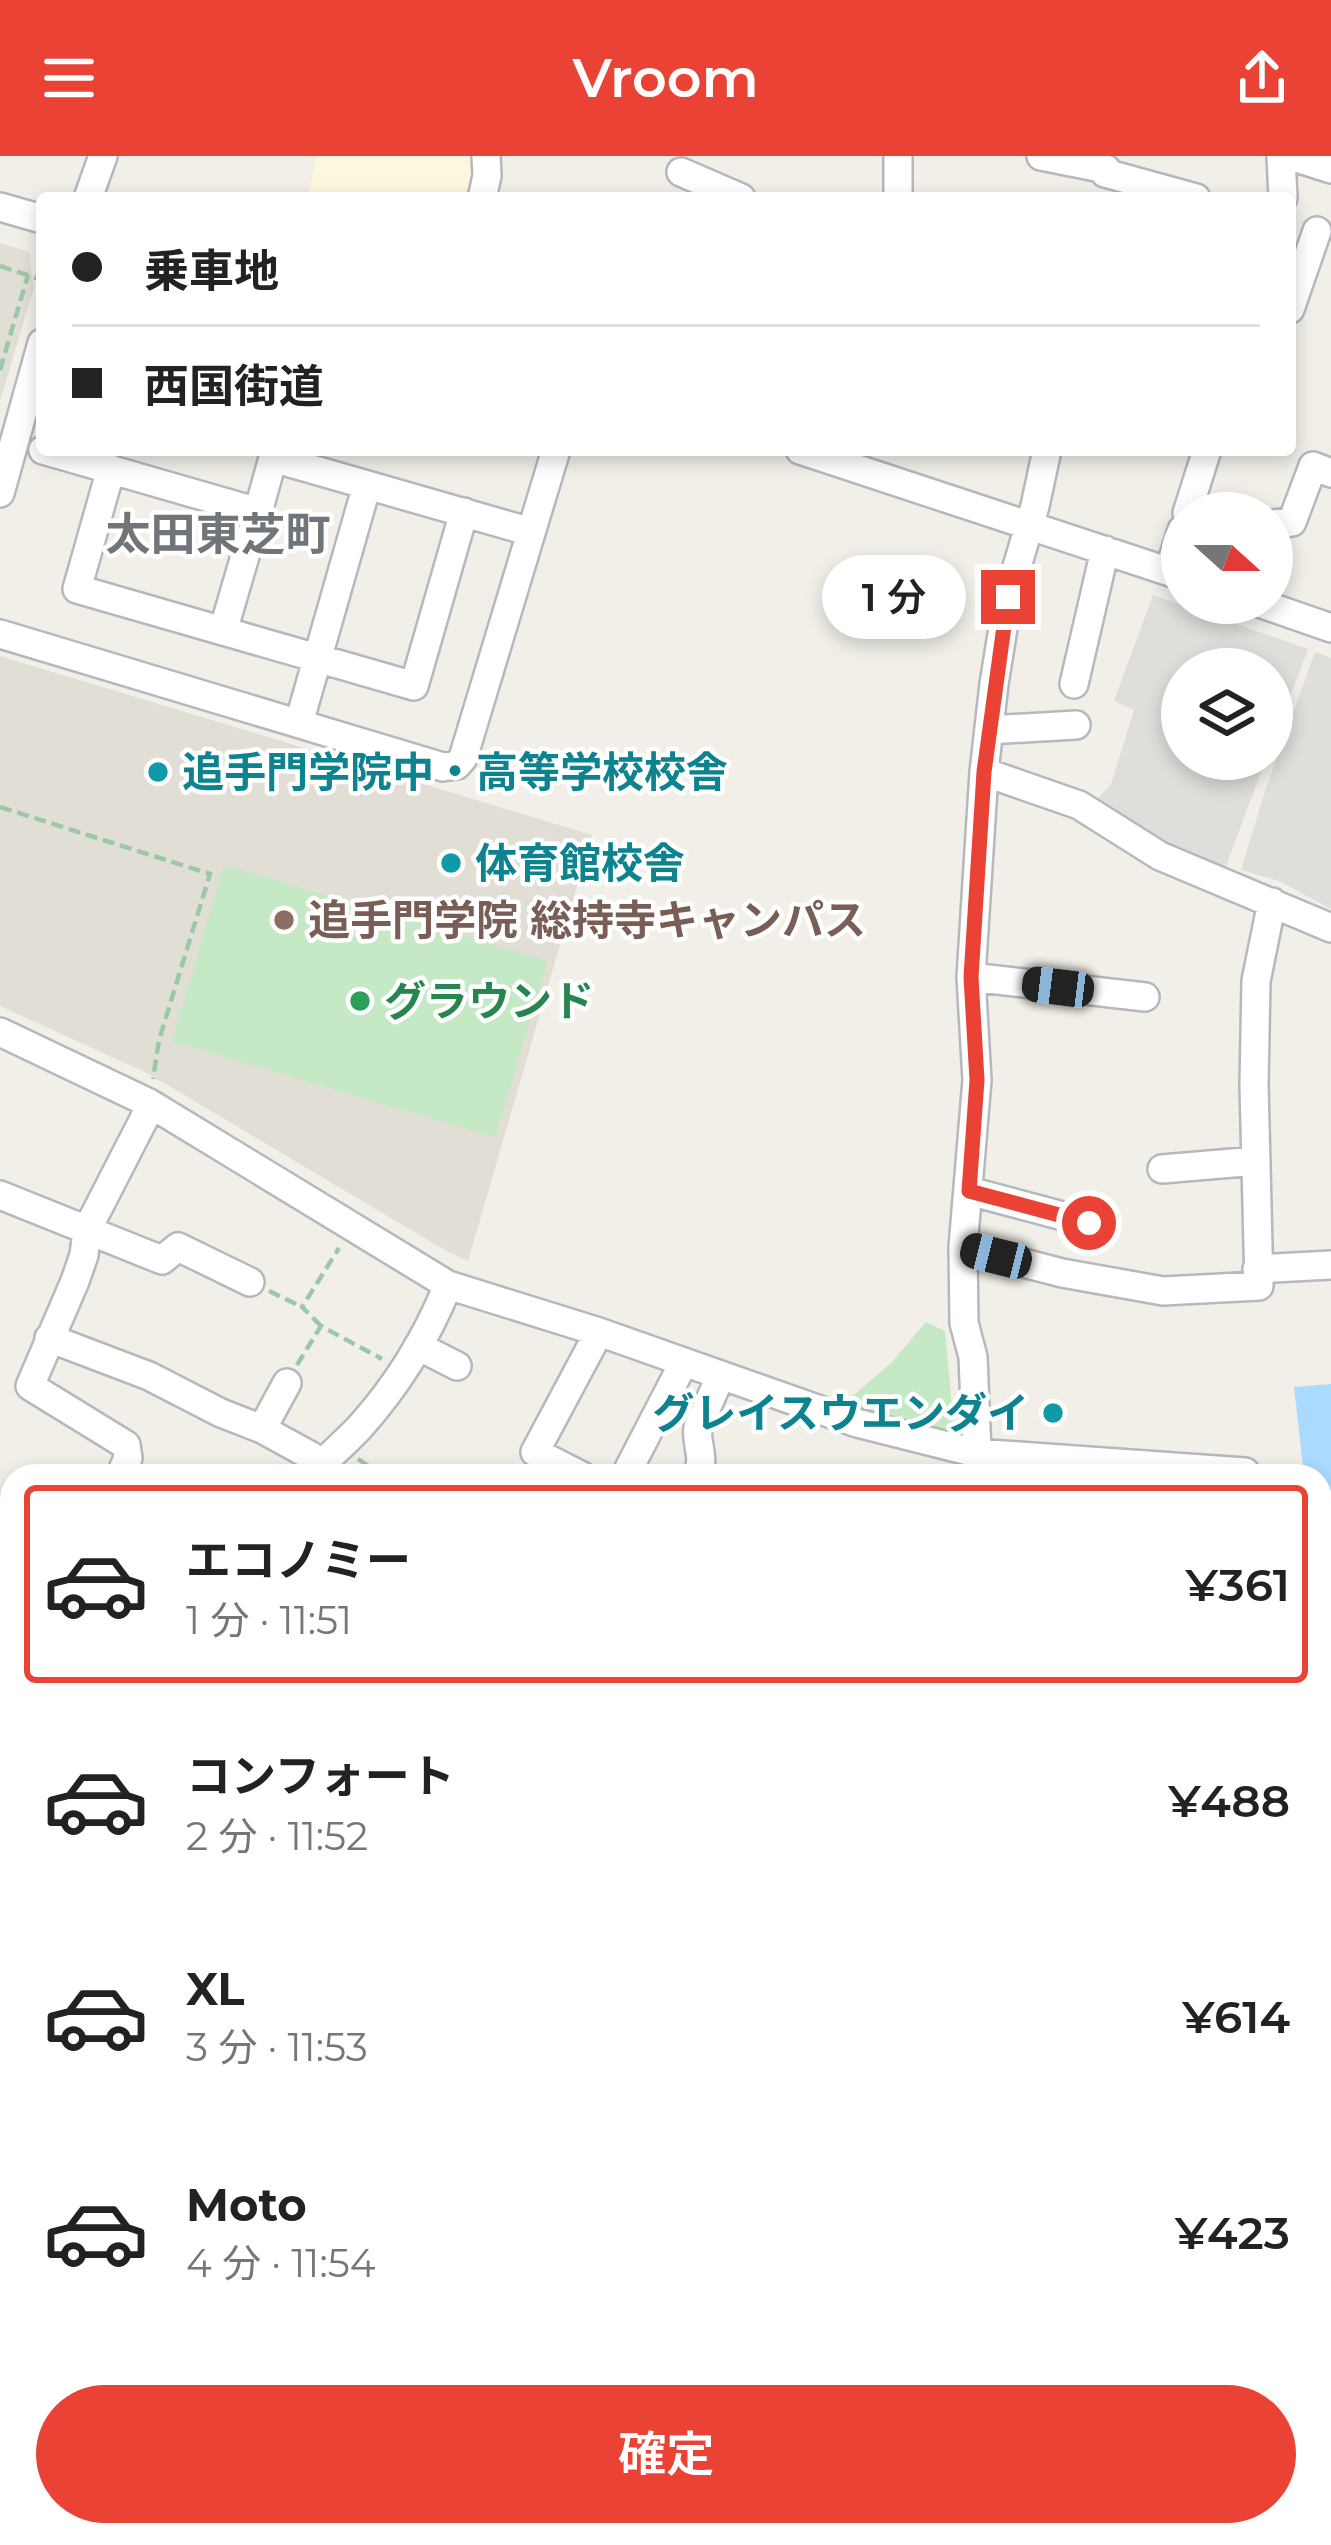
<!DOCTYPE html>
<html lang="ja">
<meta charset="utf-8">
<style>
:root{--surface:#fff;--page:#f2f2f2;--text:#222;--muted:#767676;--line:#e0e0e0;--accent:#ea4335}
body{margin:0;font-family:Montserrat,"Noto Sans JP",sans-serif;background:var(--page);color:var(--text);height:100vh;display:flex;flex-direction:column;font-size:45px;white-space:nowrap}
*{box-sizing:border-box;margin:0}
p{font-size:39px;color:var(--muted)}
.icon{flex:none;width:66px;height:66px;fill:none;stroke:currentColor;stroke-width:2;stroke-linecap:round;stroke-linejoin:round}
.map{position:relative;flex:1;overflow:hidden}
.panel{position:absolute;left:0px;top:1308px;width:1332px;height:1083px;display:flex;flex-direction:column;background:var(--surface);border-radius:36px 36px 0 0;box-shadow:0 6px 18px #0003}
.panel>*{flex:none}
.banner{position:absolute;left:36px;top:36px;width:1260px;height:264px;border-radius:12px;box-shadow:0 6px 18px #0003;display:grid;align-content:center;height:264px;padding:0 36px;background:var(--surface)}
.needle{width:78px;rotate:111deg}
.fabs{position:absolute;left:1161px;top:336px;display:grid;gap:24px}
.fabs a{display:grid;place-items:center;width:132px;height:132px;border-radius:50%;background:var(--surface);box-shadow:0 6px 18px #0003;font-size:60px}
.end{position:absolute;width:54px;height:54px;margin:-27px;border:15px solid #ea4335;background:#fff;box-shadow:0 0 0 6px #fff}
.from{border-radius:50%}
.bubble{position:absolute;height:84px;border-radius:42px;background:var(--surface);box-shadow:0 6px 18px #0003;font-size:39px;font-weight:600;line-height:84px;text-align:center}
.car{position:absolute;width:36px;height:72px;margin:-36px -18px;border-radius:15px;box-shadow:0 0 9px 3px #0007;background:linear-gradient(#222 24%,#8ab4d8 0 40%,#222 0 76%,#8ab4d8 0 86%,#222 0)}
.banner b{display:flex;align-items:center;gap:42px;height:114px;font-size:45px}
.banner b+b{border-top:3px solid var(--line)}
.banner i{width:30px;height:30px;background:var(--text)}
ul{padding:21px 0 0;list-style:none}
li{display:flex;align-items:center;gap:36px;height:198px;margin:0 24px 18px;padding:0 12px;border:6px solid transparent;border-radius:12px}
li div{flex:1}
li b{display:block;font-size:45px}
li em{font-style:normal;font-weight:600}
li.on{border-color:var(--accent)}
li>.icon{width:108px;height:108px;stroke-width:1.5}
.primary-button{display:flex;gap:24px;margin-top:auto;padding:24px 36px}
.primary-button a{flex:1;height:138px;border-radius:72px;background:var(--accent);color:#fff;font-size:48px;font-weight:600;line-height:138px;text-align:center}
header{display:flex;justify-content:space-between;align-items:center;height:156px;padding:0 36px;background:var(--accent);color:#fff;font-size:54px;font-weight:600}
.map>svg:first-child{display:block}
.commercial{fill:#fef7e0}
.industrial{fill:#e0deda}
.education{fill:#e1ded6}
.medical{fill:#fce8e6}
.green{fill:#c5e8c5}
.water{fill:#aadaff}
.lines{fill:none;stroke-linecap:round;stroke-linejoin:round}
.stream{stroke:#aadaff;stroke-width:6}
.minor-casing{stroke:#b5b8bc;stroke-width:32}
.path{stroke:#9cc7a9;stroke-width:4.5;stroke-dasharray:12 6;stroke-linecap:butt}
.minor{stroke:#fff;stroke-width:27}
.route{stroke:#ea4335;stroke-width:15}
.culture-dot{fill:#0f9aa8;stroke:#fff;stroke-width:4.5}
.education-dot{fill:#8d6e63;stroke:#fff;stroke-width:4.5}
.leisure-dot{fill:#2e9e5b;stroke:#fff;stroke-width:4.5}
.labels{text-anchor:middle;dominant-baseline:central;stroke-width:9;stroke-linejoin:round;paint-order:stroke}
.culture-label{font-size:42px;font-weight:bold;fill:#0d838f;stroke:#fff;text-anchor:start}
.education-label{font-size:42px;font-weight:bold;fill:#785e54;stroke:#fff;text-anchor:start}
.leisure-label{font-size:42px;font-weight:bold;fill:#27864d;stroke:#fff;text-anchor:start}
.neighbourhood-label{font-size:45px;font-weight:bold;fill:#70757a;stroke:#fff}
</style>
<header><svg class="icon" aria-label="menu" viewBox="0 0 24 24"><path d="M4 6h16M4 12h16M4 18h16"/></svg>Vroom<svg class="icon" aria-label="share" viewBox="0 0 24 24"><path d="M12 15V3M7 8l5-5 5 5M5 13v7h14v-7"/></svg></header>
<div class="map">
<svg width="1331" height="2389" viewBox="0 0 1331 2389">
<rect width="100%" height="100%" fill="#f1efe8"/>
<!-- commercial -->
<path class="commercial" d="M316,0H477L471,42H308Z"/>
<!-- industrial -->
<path class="industrial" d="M1153,439L1308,493L1272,588V513H1182V603H1266L1223,718L1092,649L1111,628L1134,554L1114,545Z
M1315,496L1331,502V753L1279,725L1241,714L1265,635Z"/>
<!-- education -->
<path class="education" d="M0,87L29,96L34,132L0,245Z
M0,500L592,679L468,1105L448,1096L149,918L0,850Z
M433,2379H981L982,2389H430Z"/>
<!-- medical -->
<path class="medical" d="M1320,1962L1331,1967V2270L1320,2267Z"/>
<!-- green -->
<path class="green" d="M224,709L548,805L495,981L172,885Z
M926,1166L945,1175L955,1283L855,1255L847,1245L891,1207Z"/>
<!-- water -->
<path class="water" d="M1331,1228V1578L1320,1474V1320H1304L1294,1231Z"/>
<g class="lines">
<!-- stream -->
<path class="stream" d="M0,2356L12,2357
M197,2379L199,2389"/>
<!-- minor casing -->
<g class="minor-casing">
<path id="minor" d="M1041,0L1106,13
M1281,0L1283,42
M1290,0L1331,13
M681,16L741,42
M1105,17L1196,42
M88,42L103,0
M482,42L487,20L486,0
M898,42V0
M0,51L42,63
M1290,153L1317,75
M43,294L258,356L273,302L531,376
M800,294L1182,420
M111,313L77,433L414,530L464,356
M0,337L42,187
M1187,357L1207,294
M1272,368L1292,366L1313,310L1331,317
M1169,415L1182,374
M1259,447L1331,472
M223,475L258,356
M0,478L443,611L457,609L463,602L556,294
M1074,528L1105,394
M299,567L367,329
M989,574L1076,569
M984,616L1079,649L1160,700L1331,772
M971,821L1145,841
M0,876L149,947L448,1129L599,1176L857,1267L976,1297L1245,1316V1320
M1162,1013L1256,1005
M969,1035L1089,1067
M0,1039L162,1104L178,1091L250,1126
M963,1091L1062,1117L1163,1135L1259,1130L1254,929L1256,825L1272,746
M1257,1113L1331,1109
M49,1182L149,1220L221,1257L262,1273L322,1306
M418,1190L457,1210
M262,1273L287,1227
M313,1319C326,1302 344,1288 359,1272C397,1230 427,1181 448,1129
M120,1320L128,1302L126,1289L30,1230L75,1125L84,1099L87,1074L147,957L149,947
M582,1320L535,1296L599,1176
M625,1320L684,1206
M696,1320C707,1303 695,1288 698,1271L721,1219
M978,1320L973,1201L964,1167L963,1091L977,924L971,821L984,616L994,528L1008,441L1035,350L1047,294
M0,1435L12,1438
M0,1539L11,1515
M0,1883L12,1889
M1320,1945L1331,1948
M0,2078L12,2046
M0,2148L12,2153
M1320,2279L1331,2282
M1172,2379L1200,2389
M0,2381L5,2389
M988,2384L1002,2389
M414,2389L416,2379
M1116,2389L1117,2379"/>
</g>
<!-- path -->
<path class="path" d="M0,110L42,124
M0,214L28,119
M0,651L210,718L159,884L153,923
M269,1135L302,1151
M321,1170L302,1151L339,1092
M297,1209L321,1170L382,1203
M358,1303L383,1320
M0,1722L12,1697"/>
<!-- minor -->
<use href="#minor" class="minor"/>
</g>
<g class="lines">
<!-- route -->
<path class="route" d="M1008,441L984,616L971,821L977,924L969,1035L1089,1067"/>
</g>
<!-- markers -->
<g class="culture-dot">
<circle cx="158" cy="616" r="12"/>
<circle cx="451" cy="707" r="12"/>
<circle cx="1053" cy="1257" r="12"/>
</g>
<circle class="education-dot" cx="284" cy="764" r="12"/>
<circle class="leisure-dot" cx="360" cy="845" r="12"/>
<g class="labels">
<!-- culture labels -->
<g class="culture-label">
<text x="182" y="616">追手門学院中・高等学校校舎</text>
<text x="475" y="707">体育館校舎</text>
<text x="1029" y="1257" text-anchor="end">グレイスウエンダイ</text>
</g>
<!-- education labels -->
<g class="education-label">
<text x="308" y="764">追手門学院 総持寺キャンパス</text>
</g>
<!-- leisure labels -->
<g class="leisure-label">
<text x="384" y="845">グラウンド</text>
</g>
<!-- neighbourhood labels -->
<g class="neighbourhood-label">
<text x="218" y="377">太田東芝町</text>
</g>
</g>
</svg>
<div class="fabs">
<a><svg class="needle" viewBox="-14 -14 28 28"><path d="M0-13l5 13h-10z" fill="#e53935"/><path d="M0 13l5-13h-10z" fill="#767676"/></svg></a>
<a><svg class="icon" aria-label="layers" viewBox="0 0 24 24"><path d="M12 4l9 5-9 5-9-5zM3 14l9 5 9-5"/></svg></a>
</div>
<i class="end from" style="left:1089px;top:1067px"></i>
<i class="end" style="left:1008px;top:441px"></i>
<div class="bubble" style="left:822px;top:399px;width:144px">1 分</div>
<i class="car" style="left:1058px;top:831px;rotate:277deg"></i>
<i class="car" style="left:996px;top:1100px;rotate:284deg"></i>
<div class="banner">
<b><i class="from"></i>乗車地</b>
<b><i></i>西国街道</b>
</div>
<section class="panel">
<ul>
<li class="on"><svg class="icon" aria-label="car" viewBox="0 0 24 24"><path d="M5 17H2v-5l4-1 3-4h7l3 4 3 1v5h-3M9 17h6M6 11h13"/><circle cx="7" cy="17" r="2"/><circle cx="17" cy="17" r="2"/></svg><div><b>エコノミー</b><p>1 分 · 11:51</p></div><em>¥361</em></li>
<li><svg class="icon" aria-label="car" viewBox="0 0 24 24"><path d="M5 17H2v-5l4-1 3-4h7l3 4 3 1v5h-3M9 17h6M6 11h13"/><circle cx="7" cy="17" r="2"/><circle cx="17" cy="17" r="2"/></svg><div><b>コンフォート</b><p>2 分 · 11:52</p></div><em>¥488</em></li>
<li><svg class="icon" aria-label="car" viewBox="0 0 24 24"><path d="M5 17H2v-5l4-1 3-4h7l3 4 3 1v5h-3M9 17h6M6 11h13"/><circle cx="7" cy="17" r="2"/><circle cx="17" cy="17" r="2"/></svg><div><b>XL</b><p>3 分 · 11:53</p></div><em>¥614</em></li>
<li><svg class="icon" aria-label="car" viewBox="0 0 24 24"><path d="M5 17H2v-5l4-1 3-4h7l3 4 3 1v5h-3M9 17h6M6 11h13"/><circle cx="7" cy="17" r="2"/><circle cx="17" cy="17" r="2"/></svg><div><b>Moto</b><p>4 分 · 11:54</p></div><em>¥423</em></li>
</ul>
<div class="primary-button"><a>確定</a></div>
</section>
</div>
